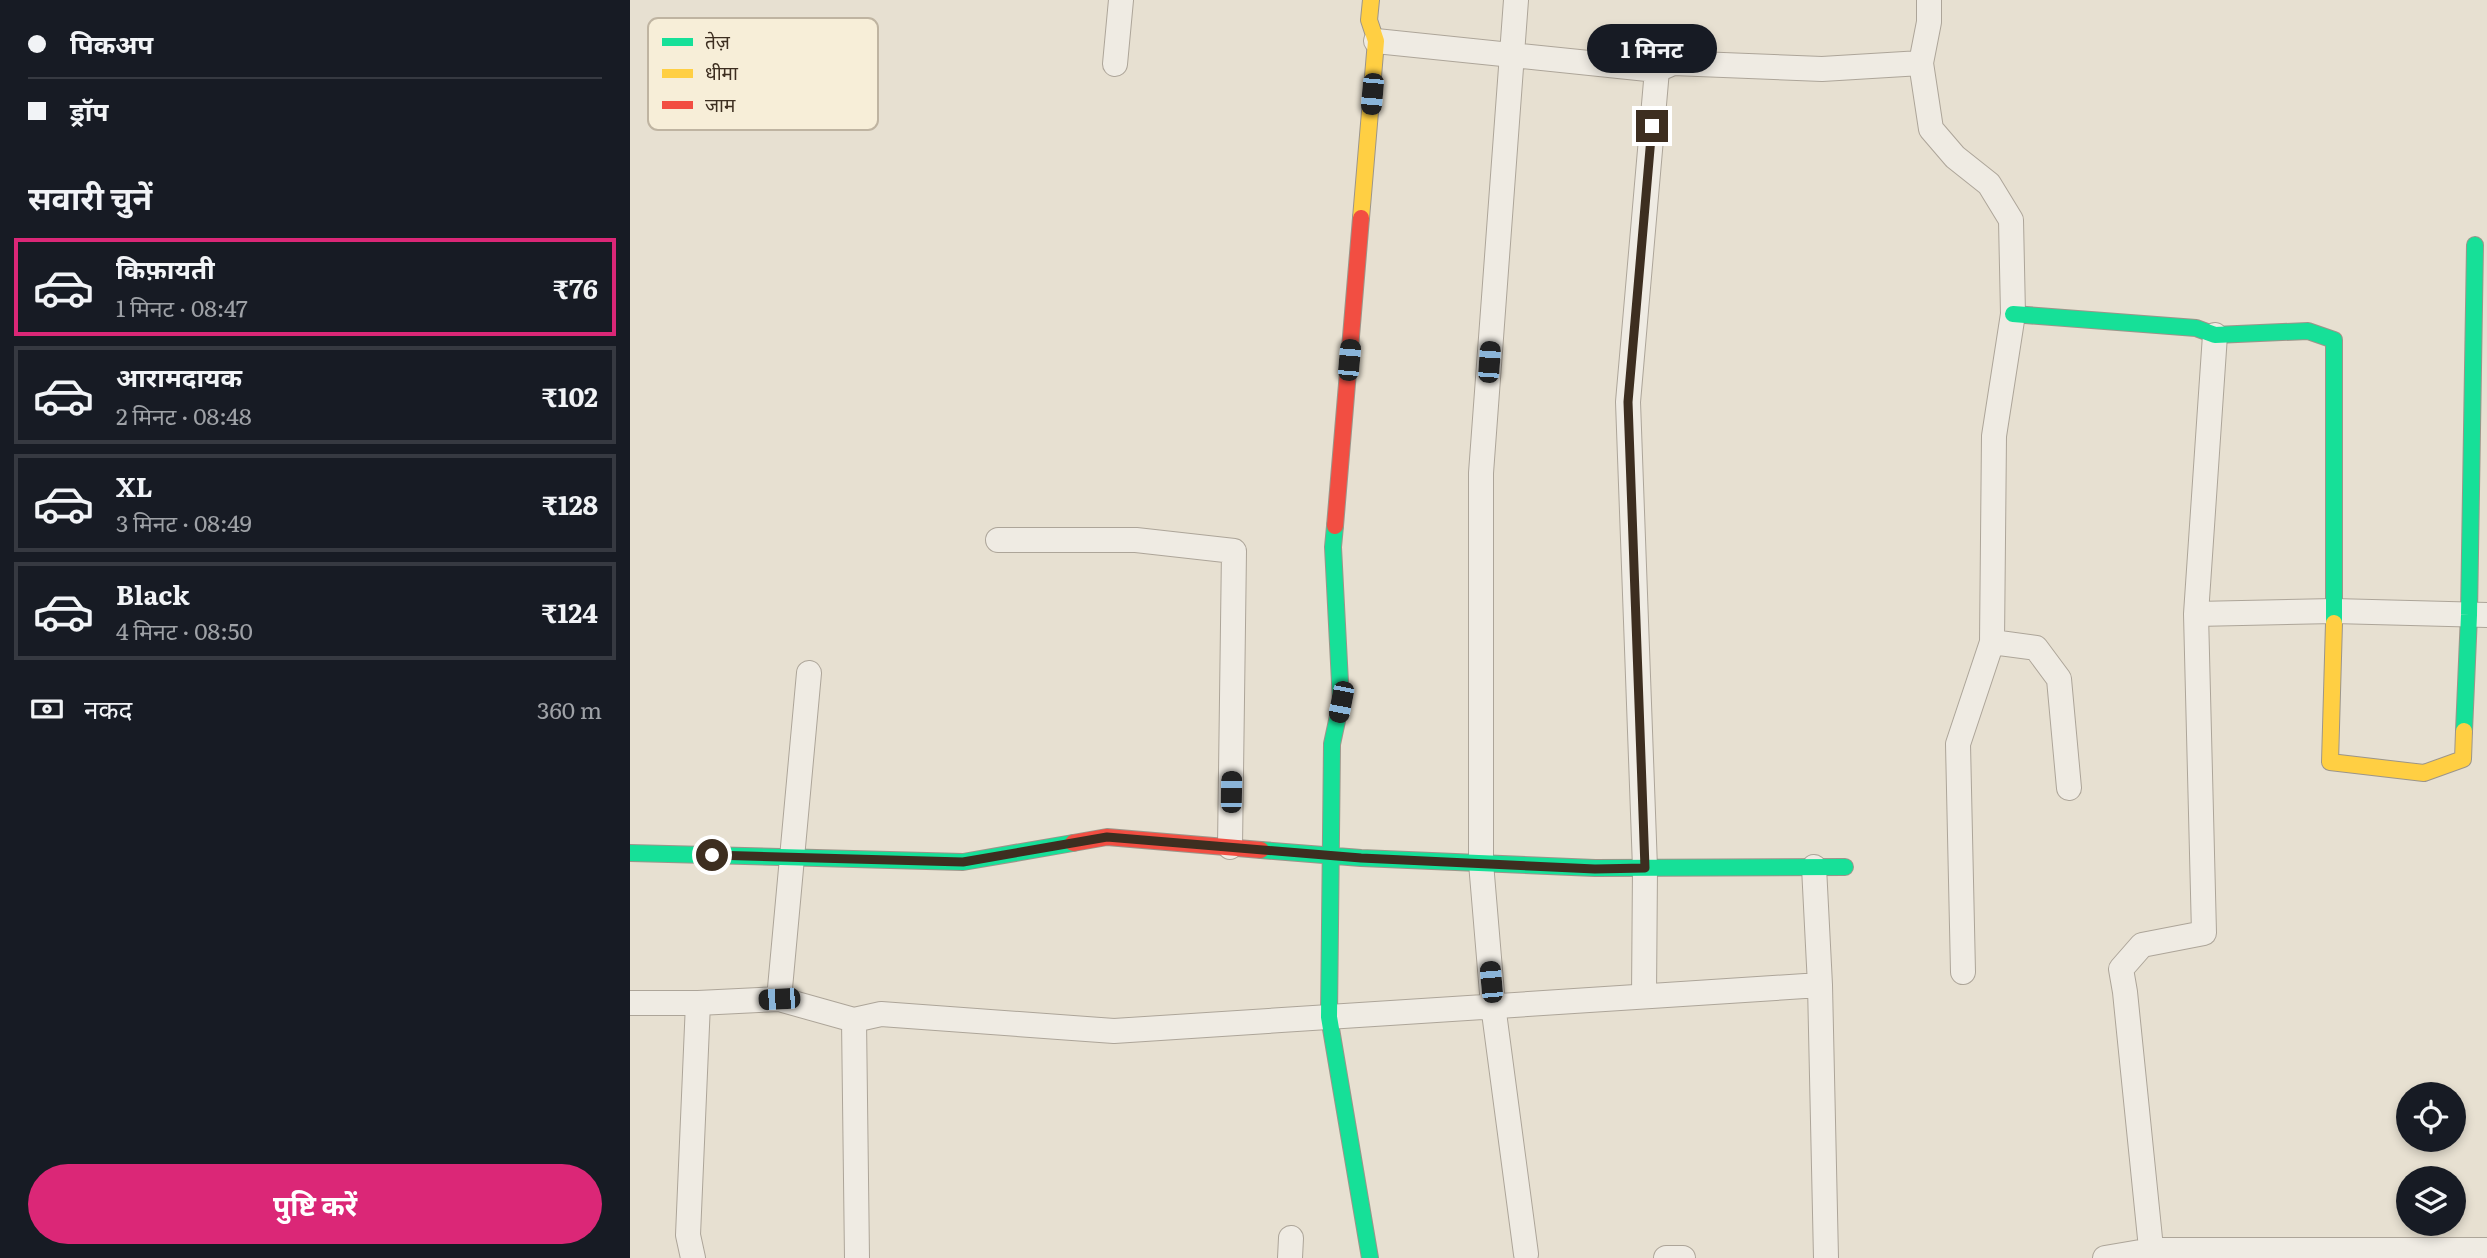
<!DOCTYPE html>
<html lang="hi">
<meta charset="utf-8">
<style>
:root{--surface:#171b24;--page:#20242c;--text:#f1f3f6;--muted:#9ea1a6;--line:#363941;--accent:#db2777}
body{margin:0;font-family:Literata,"Noto Sans Devanagari",serif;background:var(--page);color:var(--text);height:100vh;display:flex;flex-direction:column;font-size:26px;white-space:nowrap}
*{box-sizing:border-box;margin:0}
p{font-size:23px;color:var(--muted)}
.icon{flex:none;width:38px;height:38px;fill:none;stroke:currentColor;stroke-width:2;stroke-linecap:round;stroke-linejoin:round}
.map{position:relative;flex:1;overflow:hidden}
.side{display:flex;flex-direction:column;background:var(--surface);width:630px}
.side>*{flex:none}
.banner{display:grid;align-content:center;height:154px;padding:0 28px;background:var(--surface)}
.tools{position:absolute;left:1766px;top:1082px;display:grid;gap:14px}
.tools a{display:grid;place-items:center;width:70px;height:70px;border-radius:50%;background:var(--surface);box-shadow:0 4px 10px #0003;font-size:35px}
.end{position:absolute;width:32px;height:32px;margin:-16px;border:9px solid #3d2e20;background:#fff;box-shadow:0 0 0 4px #fff}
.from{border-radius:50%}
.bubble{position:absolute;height:49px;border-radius:24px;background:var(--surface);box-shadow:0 4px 10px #0003;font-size:23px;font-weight:700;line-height:49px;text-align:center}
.car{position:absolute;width:21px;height:42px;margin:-21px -10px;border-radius:9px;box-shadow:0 0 5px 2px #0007;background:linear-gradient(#222 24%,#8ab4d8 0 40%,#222 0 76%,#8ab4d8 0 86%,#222 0)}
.banner b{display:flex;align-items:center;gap:24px;height:66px;font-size:26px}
.banner b+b{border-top:2px solid var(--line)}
.banner i{width:18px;height:18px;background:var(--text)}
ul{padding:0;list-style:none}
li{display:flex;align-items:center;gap:21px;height:98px;margin:0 14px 10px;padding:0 14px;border:4px solid var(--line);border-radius:0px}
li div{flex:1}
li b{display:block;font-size:26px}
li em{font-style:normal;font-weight:700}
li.current{border-color:var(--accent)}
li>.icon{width:63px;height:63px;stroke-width:1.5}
h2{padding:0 28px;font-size:32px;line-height:84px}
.pay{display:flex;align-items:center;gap:18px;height:77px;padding:0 28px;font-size:26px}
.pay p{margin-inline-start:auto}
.primary-button{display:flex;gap:14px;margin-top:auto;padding:14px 28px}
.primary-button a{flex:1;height:80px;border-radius:42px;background:var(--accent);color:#fff;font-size:28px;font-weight:700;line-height:80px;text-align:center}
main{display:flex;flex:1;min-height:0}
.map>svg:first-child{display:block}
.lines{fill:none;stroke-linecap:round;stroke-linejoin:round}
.street-casing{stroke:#ada599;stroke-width:26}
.fast-casing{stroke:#9c958a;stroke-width:18}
.slow-casing{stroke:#9c958a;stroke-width:18}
.jam-casing{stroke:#9c958a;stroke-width:18}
.street{stroke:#efebe3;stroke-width:24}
.fast{stroke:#16e098;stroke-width:16}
.slow{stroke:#ffcf43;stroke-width:16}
.jam{stroke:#f24e42;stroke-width:16}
.route{stroke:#3d2e20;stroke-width:9}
.key{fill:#f7eed8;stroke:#bfb4a1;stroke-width:2}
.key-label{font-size:19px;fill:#3d2e20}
</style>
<main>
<section class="side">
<div class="banner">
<b><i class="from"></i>पिकअप</b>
<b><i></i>ड्रॉप</b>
</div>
<h2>सवारी चुनें</h2>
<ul>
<li class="current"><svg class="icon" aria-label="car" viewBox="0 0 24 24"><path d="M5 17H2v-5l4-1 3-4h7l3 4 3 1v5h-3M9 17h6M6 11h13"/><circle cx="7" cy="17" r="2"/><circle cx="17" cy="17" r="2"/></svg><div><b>किफ़ायती</b><p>1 मिनट · 08:47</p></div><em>₹76</em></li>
<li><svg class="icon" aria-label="car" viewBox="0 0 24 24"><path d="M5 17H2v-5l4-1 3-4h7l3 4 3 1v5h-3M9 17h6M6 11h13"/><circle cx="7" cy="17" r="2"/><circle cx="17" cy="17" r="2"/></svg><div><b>आरामदायक</b><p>2 मिनट · 08:48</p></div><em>₹102</em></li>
<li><svg class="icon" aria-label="car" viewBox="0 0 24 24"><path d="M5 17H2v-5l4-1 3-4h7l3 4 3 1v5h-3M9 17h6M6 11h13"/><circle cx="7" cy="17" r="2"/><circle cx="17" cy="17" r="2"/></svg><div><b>XL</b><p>3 मिनट · 08:49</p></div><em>₹128</em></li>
<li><svg class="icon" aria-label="car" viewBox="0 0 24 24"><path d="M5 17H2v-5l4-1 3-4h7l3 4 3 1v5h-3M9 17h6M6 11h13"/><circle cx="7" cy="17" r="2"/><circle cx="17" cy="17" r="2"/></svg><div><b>Black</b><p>4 मिनट · 08:50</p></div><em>₹124</em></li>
</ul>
<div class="pay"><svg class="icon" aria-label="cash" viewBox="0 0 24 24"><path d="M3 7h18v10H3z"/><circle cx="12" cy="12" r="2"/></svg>नकद<p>360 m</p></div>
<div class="primary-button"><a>पुष्टि करें</a></div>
</section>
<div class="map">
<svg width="1857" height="1258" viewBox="0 0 1857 1258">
<rect width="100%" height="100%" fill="#e7e0d1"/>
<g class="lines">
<!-- street casing -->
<g class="street-casing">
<path id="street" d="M886,0L851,473V863L863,1005L896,1254
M1299,0V22L1291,63L1301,129L1325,157L1359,184L1381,220L1383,314L1364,436L1362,642L1328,744L1333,972
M746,41L1027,70L1043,63L1192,69L1291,63
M485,64L491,0
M368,540H506L604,551L600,847
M1566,614L1704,611L1857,615
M1362,642L1406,648L1429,679L1439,788
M1184,867L1190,985L1196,1258
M1014,996L1015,868L998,402L1027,70
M149,999L179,673
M0,1003H68L149,999L224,1020L251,1014L484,1031L1190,985
M224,1020L227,1258
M63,1258L58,1235L68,1003
M660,1258L661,1238
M1036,1258H1053
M1475,1258L1522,1250H1857
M1522,1258L1495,992L1491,969L1512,945L1574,933L1566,614L1585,335"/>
</g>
<!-- fast casing -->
<g class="fast-casing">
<path id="fast" d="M1383,314L1566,328L1585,335L1678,331L1704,340V623
M705,526L703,547L711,702L702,744L699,1017L740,1258
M1834,731L1839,615L1845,245
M631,850L731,858L965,868L1215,867
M0,853L333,862L443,843"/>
</g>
<!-- slow casing -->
<g class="slow-casing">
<path id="slow" d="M731,218L746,41L739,20L741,0
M1704,623L1700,762L1794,773L1833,759L1834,731"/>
</g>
<!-- jam casing -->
<g class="jam-casing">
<path id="jam" d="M705,526L731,218
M443,843L477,837L631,850"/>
</g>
<!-- street -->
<use href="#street" class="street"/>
<!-- fast -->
<use href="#fast" class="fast"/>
<!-- slow -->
<use href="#slow" class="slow"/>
<!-- jam -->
<use href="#jam" class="jam"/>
</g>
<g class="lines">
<!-- route -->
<path class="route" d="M82,855L333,862L477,837L731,858L965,869L1015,868L998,402L1022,126"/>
</g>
<!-- legend -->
<rect x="18" y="18" width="230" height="112" rx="10" class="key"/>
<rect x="32" y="38" width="31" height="8" fill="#16e098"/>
<rect x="32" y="69" width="31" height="9" fill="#ffcf43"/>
<rect x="32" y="101" width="31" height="8" fill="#f24e42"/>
<g class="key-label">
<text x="75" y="49">तेज़</text>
<text x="75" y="80">धीमा</text>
<text x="75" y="112">जाम</text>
</g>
</svg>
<div class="tools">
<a><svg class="icon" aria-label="locate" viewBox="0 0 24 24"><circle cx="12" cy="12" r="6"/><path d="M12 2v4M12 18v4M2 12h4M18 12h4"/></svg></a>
<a><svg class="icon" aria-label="layers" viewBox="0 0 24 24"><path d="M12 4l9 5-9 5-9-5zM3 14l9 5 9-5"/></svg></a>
</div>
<i class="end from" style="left:82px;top:855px"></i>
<i class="end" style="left:1022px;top:126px"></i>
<div class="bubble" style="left:957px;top:24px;width:130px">1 मिनट</div>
<i class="car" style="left:742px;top:94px;rotate:185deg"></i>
<i class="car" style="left:719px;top:360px;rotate:5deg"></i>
<i class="car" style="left:859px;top:362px;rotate:4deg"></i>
<i class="car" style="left:711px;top:702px;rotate:191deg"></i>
<i class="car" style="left:601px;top:792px;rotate:1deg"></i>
<i class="car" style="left:861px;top:982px;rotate:355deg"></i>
<i class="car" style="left:149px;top:999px;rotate:267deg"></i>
</div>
</main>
